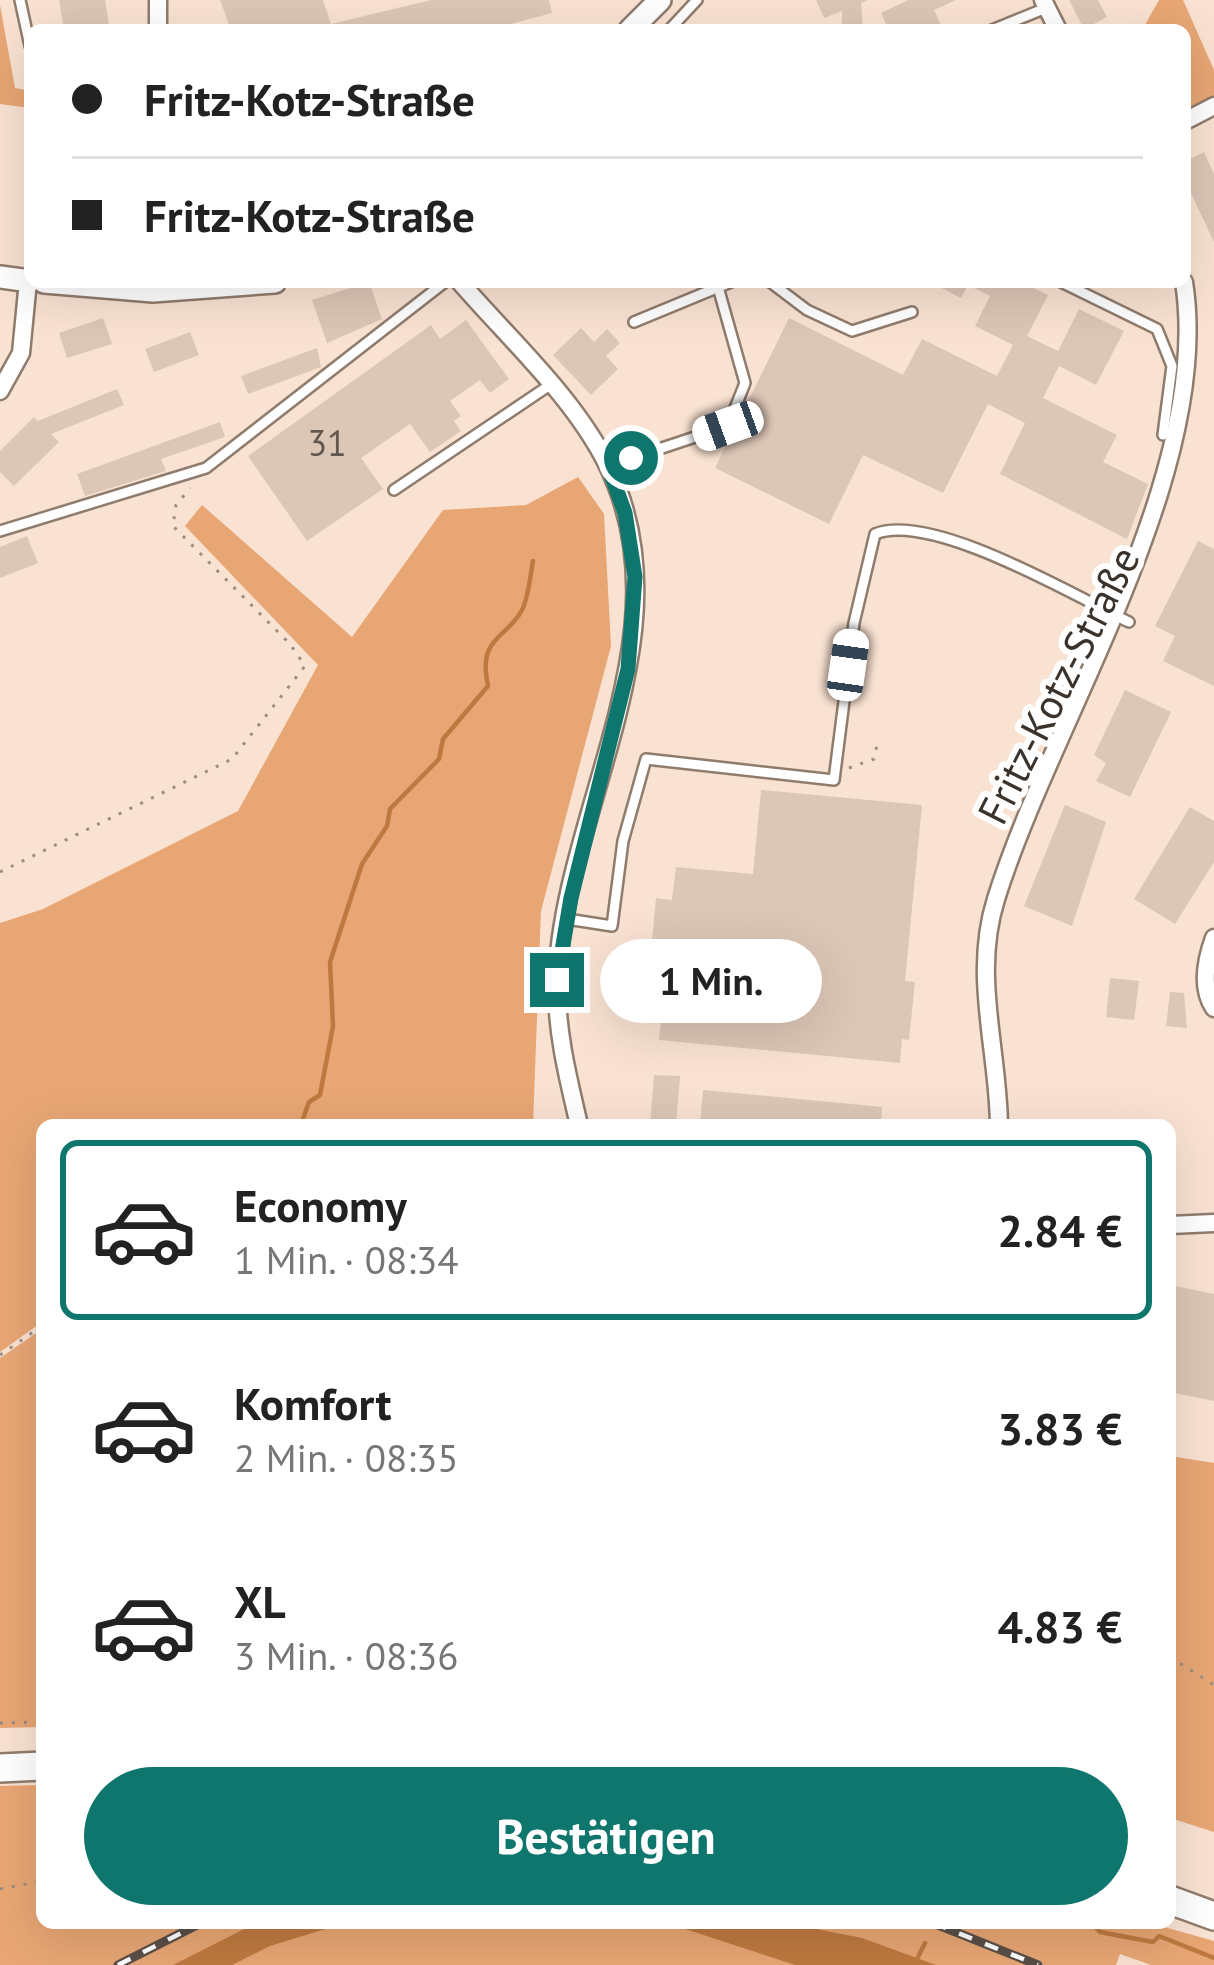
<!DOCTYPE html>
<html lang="de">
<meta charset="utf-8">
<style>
:root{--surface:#fff;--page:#f2f2f2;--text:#222;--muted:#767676;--line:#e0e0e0;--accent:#0f766e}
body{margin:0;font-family:"PT Sans",sans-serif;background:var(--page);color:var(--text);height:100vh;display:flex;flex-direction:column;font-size:45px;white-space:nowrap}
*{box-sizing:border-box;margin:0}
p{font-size:39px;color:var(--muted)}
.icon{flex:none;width:66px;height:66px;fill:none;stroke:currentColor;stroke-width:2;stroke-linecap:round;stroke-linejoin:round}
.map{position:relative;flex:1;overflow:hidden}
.drawer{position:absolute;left:36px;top:1119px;width:1140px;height:810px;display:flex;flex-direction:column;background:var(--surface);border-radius:18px;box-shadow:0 12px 48px #0002}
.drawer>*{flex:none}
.banner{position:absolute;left:24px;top:24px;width:1167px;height:264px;border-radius:18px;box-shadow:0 12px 48px #0002;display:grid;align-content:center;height:264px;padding:0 48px;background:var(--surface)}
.end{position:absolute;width:54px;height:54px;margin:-27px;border:15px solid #0f766e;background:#fff;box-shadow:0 0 0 6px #fff}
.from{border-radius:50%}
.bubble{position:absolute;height:84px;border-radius:42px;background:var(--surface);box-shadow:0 12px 48px #0002;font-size:39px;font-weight:600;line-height:84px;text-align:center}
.car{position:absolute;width:36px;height:72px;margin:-36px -18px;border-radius:15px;box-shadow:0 0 9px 3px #0007;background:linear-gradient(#fff 24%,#345 0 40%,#fff 0 76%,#345 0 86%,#fff 0)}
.banner b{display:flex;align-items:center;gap:42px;height:114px;font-size:45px}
.banner b+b{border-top:3px solid var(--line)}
.banner i{width:30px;height:30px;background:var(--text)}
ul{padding:21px 0 0;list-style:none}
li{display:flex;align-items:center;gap:36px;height:180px;margin:0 24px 18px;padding:0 24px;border:6px solid transparent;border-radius:18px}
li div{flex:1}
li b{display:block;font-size:45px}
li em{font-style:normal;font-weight:600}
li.selected{border-color:var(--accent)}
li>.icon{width:108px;height:108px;stroke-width:1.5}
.cta{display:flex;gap:24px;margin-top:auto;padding:24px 48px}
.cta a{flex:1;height:138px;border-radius:72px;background:var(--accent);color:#fff;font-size:48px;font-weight:600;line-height:138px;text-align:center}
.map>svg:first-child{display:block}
.green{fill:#e8a674}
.water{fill:#bf7940}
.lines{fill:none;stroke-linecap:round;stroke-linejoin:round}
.stream{stroke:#bf7940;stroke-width:4.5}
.building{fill:#dcc6b6}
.service-casing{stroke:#907c6d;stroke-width:14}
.minor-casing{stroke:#907c6d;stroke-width:21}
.tertiary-casing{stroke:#907c6d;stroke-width:26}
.primary-casing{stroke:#907c6d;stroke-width:32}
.path{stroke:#9c8c81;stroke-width:3;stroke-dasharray:3 9;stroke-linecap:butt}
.service{stroke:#fff;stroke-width:9}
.minor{stroke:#fff;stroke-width:16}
.tertiary{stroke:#fff;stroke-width:21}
.primary{stroke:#fff;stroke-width:27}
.rail-casing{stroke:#5a4f47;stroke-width:9}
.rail{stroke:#fff;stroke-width:4.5;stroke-dasharray:14;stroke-linecap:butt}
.route{stroke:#0f766e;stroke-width:15}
.labels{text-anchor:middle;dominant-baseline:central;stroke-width:12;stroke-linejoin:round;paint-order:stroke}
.number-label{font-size:36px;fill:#62574e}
.street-label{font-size:42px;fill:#3a322b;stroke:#fff}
</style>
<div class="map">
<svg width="1214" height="1965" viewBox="0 0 1214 1965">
<rect width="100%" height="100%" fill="#f9e2d2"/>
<!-- green -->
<path class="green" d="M1159,0H1183L1214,70V96L1185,112V30H1142Z
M0,5L15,88L30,91V108L0,104Z
M578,477L604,514L611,646L541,911L533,1125H42V1322L0,1352V923L43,909L238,811L318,665L185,526L202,505L352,637L443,510L526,505Z
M42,1329V1727L0,1728V1358Z
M1170,1456L1214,1463V1832L1170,1818Z
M42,1785V1923H1150L1214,1941V1965H1151L1120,1954L1116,1965H0V1786Z"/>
<!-- water -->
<path class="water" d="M256,1923H345L270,1946L232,1965H173Z
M624,1923H786L862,1938L936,1965H795L682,1928Z"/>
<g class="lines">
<!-- stream -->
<path class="stream" d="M303,1119L309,1102L320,1095L333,1026L330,962L362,864L387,826L390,809L439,759L443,739L488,686C477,636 507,639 522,610C529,596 530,576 533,561
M1092,1923L1100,1932L1153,1942L1159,1936L1214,1958
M914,1965L925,1943"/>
</g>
<!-- building -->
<path class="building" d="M59,0H105L110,30H64Z
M220,0H323L331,24L431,0H549L552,13L488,30H231Z
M816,0H868L861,3L863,30H842V11L824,18Z
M908,0H956L934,10L943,30H889L881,13Z
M1069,0H1098L1107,17L1084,29Z
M1204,152L1214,174V242L1191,193L1185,195V161Z
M369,282L382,319L327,343L312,300Z
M930,282H1022L1048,295L1027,336L1058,351L1079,309L1124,331L1096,385L1059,366L1043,398L1117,435L1103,462L1148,484L1127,539L1000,474L1025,423L988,404L943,493L863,455L829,524L715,468L789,318L903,375L922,339L997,376L1013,345L975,326L990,296L968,285L961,298Z
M103,318L112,344L67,358L59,333Z
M466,320L509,379L490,393L480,380L450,401L461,416L454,421L461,431L430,452L410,424L361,458L383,489L307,541L248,456L431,325L440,339Z
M581,328L594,342L607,329L620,343L606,356L618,369L591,395L553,355Z
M190,332L199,355L154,372L145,349Z
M317,348L321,367L248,394L241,376Z
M117,389L124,405L51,434L59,442L14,486L0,472V451L34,417L38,421Z
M220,422L225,437L161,459L166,471L85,496L77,474Z
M27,536L38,563L0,578V547Z
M1198,541L1214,549V686L1163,661L1175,636L1155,626Z
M1125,690L1171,712L1130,797L1096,781L1106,763L1094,755Z
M761,790L922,805L905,981L915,982L909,1040L902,1039L900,1063L659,1040L669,942L652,941L656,898L672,900L676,867L753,874Z
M1065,805L1106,822L1072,926L1024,906Z
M1190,807L1214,821V862L1175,924L1134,899Z
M1110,978L1139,981L1134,1020L1106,1017Z
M1170,992L1184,993L1187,1028L1166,1026Z
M654,1075L680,1076L676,1125H650Z
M703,1090L882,1107L881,1125H700Z
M1170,1285L1214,1294V1401L1170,1392Z"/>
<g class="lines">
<!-- service casing -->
<g class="service-casing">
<path id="service" d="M20,0L30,46
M669,30L697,0
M992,30L1046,8
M770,282L807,310L852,331L912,312
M1061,282L1157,329L1172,366L1163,435
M634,322L731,282
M608,466L728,426L745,383L718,287
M394,490L550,385
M0,531L206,468L445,282
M567,919L612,926L623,841L646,759L834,780L854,623L875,534C931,511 1073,595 1129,622"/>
</g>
<!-- minor casing -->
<g class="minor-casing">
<path id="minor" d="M158,0V30
M1043,0L1058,30
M1185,121L1214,106
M460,282C510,340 574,397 608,466C690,634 562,812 557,982C556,1031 568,1078 579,1125
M0,391L21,353L28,281
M1214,938C1206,960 1200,987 1214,1008
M999,1125C998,1048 972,975 996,899C1052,719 1214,474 1184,282
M1170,1225L1214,1223"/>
</g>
<!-- tertiary casing -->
<g class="tertiary-casing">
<path id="tertiary" d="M630,30L660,0
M0,277L30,281
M44,282L153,291L275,282"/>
</g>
<!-- primary casing -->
<g class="primary-casing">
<path id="primary" d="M0,1768L42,1766
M1170,1900L1214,1916"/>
</g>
<!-- path -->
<path class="path" d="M849,768L874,759L877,745
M0,872L232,759L305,666L290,644L173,526L176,505L190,488
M0,1355L42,1326
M1170,1657L1214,1685
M0,1723L42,1722
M0,1889L42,1881"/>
<!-- service -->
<use href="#service" class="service"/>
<!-- minor -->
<use href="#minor" class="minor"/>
<!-- tertiary -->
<use href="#tertiary" class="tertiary"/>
<!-- primary -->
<use href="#primary" class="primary"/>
<!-- rail casing -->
<g class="rail-casing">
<path id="rail" d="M933,1923L1038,1965
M118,1965L201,1923"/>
</g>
<!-- rail -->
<use href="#rail" class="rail"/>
</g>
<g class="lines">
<!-- route -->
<path class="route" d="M557,980L571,898L628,669L635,577L625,513L608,466L631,458"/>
</g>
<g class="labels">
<!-- number labels -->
<g class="number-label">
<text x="327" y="442">31</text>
</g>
<!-- street labels -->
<g class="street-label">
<text transform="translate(1058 685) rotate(-63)">Fritz-Kotz-Straße</text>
</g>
</g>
</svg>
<i class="end from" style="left:631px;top:458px"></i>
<i class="end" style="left:557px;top:980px"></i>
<div class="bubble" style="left:600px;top:939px;width:222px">1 Min.</div>
<i class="car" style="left:728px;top:426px;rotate:250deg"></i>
<i class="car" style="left:848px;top:665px;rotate:8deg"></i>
<div class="banner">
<b><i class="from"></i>Fritz-Kotz-Straße</b>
<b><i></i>Fritz-Kotz-Straße</b>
</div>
<section class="drawer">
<ul>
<li class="selected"><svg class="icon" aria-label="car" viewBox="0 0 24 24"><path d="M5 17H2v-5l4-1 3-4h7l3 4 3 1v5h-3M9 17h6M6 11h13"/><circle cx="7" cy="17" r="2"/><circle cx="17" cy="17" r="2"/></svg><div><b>Economy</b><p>1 Min. · 08:34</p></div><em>2.84 €</em></li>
<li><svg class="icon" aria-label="car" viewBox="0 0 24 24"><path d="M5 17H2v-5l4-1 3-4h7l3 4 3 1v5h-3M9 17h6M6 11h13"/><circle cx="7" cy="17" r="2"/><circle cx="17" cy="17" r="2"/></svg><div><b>Komfort</b><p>2 Min. · 08:35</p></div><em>3.83 €</em></li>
<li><svg class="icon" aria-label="car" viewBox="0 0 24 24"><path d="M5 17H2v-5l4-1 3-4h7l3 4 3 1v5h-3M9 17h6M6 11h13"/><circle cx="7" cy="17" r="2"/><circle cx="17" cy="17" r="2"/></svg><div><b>XL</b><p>3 Min. · 08:36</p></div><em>4.83 €</em></li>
</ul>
<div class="cta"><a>Bestätigen</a></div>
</section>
</div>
